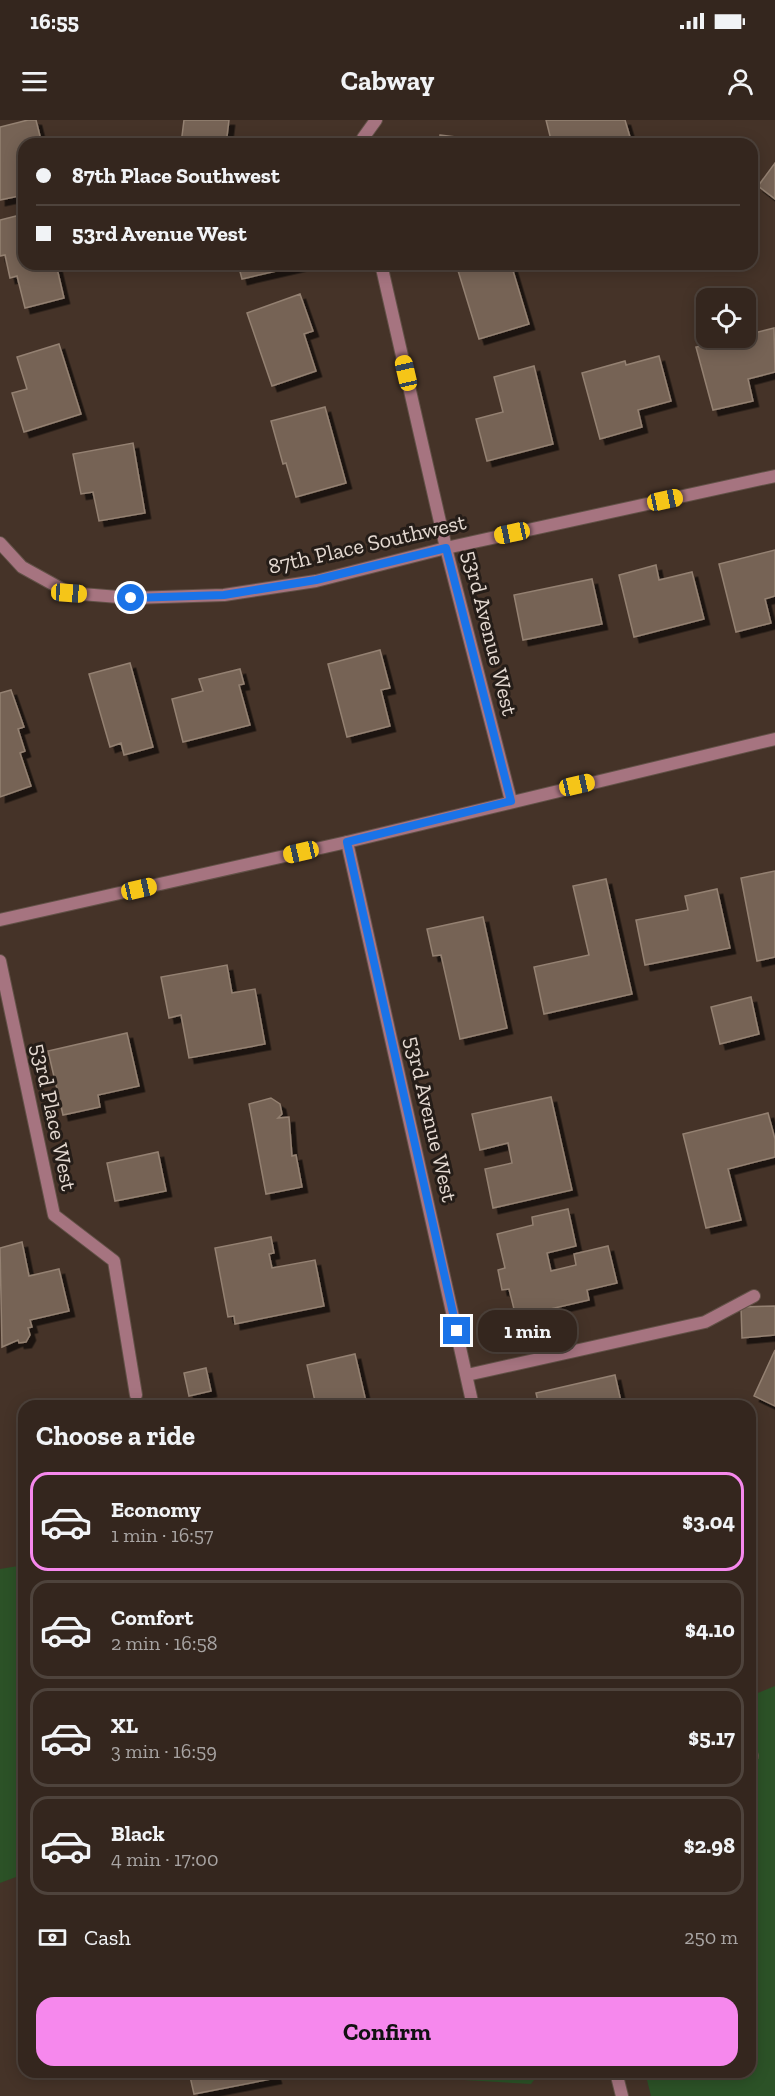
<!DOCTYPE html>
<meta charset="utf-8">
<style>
:root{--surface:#34261e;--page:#3f322b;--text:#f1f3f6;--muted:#a9a5a4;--line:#4e433c;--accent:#f688ed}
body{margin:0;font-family:"Zilla Slab",serif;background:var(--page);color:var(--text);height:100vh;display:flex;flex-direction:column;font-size:22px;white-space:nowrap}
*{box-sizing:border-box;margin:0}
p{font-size:20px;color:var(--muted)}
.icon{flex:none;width:33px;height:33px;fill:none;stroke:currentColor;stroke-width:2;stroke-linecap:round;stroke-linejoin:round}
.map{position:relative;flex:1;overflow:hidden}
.side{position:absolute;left:18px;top:1280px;width:738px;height:678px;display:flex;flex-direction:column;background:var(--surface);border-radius:18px;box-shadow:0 3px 15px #0003,0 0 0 2px var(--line)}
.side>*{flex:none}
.banner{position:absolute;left:18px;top:18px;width:740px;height:132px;border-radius:18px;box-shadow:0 3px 15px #0003,0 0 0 2px var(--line);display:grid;align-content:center;height:132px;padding:0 18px;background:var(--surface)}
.controls{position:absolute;left:696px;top:168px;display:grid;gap:12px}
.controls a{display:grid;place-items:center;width:60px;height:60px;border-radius:12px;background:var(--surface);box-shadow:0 3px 15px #0003,0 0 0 2px var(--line);font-size:30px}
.end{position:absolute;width:27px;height:27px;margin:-14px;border:8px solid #1a73e8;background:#fff;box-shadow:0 0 0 3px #fff}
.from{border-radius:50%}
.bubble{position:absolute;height:42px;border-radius:18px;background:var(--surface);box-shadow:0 3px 15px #0003,0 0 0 2px var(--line);font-size:20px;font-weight:700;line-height:42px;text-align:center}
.car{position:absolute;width:18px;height:36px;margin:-18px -9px;border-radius:8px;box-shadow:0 0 4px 2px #0007;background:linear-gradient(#f5c518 24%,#345 0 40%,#f5c518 0 76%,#345 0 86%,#f5c518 0)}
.banner b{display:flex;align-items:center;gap:21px;height:57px;font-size:22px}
.banner b+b{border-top:2px solid var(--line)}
.banner i{width:15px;height:15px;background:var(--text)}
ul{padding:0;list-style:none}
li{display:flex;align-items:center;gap:18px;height:99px;margin:0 12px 9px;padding:0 6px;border:3px solid var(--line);border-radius:18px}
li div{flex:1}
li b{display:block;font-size:22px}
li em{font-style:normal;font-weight:700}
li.selected{border-color:var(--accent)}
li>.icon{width:54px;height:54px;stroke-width:1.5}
h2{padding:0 18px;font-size:27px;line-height:72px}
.pay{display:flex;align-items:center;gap:15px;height:66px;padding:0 18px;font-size:22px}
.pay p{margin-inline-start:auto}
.primary-button{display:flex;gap:12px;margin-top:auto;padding:12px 18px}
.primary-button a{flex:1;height:69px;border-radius:18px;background:var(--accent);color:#111;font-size:24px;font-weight:700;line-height:69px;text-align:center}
.status{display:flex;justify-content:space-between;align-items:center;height:42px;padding:0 30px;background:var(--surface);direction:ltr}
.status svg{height:16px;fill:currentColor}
header{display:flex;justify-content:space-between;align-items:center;height:78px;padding:0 18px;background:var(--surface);font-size:27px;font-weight:700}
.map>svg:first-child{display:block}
.green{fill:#2c5227}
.building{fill:#766455;stroke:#948172;stroke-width:1.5;filter:url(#shadow)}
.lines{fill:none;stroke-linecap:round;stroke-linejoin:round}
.service-casing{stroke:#625147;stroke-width:14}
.minor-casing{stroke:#625147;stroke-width:14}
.tertiary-casing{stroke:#625147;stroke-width:14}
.service{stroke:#a67480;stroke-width:12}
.minor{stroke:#a67480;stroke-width:12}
.tertiary{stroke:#a67480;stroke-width:12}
.route{stroke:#1a73e8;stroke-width:8}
.labels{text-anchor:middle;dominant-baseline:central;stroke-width:6;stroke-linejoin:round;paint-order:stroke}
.street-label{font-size:22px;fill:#e5dad2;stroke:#251d18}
</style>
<div class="status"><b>16:55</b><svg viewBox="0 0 49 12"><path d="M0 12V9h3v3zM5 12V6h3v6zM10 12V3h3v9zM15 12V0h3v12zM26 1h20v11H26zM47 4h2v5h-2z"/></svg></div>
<header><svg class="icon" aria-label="menu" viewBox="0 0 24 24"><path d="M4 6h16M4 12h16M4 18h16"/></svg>Cabway<svg class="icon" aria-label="person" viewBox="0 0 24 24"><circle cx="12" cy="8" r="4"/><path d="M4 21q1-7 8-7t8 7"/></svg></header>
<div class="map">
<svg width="775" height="1976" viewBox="0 0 775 1976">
<defs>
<filter id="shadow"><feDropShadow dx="5.5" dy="5.5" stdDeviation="0" flood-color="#0009"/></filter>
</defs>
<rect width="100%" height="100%" fill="#453328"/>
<!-- green -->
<path class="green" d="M24,1445V1754L0,1763V1449Z
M775,1566V1976H651L645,1952H750V1576Z
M409,1952H540L531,1964L464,1960Z"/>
<!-- building -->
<path class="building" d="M28,0H36L42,24H24V75L0,80V7Z
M184,0H229L226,24H181Z
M546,0H625L630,17L604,24H552Z
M440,15L487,21L486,24H439Z
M775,43V79L758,66Z
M24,94V144H56L64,178L25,188L17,156L10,158L5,135L0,136V100Z
M238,144H303V145L242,159Z
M456,144H511L529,204L479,219Z
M300,174L313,211L304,214L316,251L272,266L247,193Z
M774,208L775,252L748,259L753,281L713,290L696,227L746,218V215Z
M59,224L81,294L24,312L12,273L27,269L17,237Z
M659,236L671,281L638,290L642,307L600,319L582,253L625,241L626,245Z
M534,246L553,324L487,341L476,299L503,292L494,257Z
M325,287L346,363L296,377L286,343L283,344L271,301Z
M133,323L145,393L99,401L93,372L81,374L73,334Z
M775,430V476L765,479L771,503L736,512L719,444Z
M656,445L659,460L692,452L704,499L634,517L619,455Z
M592,459L602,504L523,520L514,475Z
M380,530L390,568L381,570L390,606L347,617L328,544Z
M130,543L153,627L124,635L121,623L110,627L89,554Z
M240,549L244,564L239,565L250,605L183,622L172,579L203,571L199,559Z
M11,570L24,607L18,609L25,631L20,633L31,666L0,677V573Z
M775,751V837L757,841L741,758Z
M606,759L632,874L544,894L534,847L589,835L573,766Z
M717,769L730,828L645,845L636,800L688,790L685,776Z
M483,797L507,908L460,919L441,835L433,836L427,809Z
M227,845L232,873L255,869L265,924L189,938L181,895L169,898L161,857Z
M751,877L759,914L720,924L711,887Z
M127,913L139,966L98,975L100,987L63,995L48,931Z
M551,977L572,1070L493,1088L485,1049L512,1043L508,1023L480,1030L472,994Z
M271,978L280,984L282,994L278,998L289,997L292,1036L296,1035L302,1067L266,1074L249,984Z
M768,993L775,1019V1037L728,1049L741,1100L706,1108L683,1014Z
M158,1032L166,1071L115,1081L107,1043Z
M568,1089L576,1126L547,1133L551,1151L576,1145L574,1134L608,1126L617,1163L587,1170L589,1180L516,1197L509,1169L502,1170L498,1150L505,1148L497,1114L533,1105L532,1097Z
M271,1117L274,1133L269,1134L272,1148L315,1140L324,1186L235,1204L234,1196L228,1197L215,1128Z
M22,1122L29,1156L59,1149L69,1191L30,1200L32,1207L28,1208L30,1215L26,1222L19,1223L18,1220L2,1227L0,1128Z
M775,1186V1215L742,1218L741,1187Z
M775,1230V1286L754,1276Z
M355,1234L367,1286H316L307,1245Z
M206,1248L211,1271L189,1276L184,1253Z
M615,1255L622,1286H539L536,1273Z
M24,1796V1832L17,1798Z
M189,1952H274L276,1958L194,1974Z"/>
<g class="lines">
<!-- service casing -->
<g class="service-casing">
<path id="service" d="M750,1637L752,1636"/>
</g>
<!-- minor casing -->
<g class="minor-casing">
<path id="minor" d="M363,24V18L376,0
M381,144L446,428L511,681
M0,423L22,447L69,473L131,478L224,475L316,461L446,428L775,356
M347,722L473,1286
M0,841L54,1095L114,1141L136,1275
M467,1255L705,1202L754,1176
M616,1952L622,1976"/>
</g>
<!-- tertiary casing -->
<g class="tertiary-casing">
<path id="tertiary" d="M0,800L347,722L775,619"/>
</g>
<!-- service -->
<use href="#service" class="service"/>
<!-- minor -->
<use href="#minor" class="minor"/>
<!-- tertiary -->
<use href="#tertiary" class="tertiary"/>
</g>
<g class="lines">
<!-- route -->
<path class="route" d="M131,478L224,475L316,460L446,428L511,681L347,722L457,1211"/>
</g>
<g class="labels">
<!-- street labels -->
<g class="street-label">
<text transform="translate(367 424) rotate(-13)">87th Place Southwest</text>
<text transform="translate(490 513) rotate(76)">53rd Avenue West</text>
<text transform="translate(54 997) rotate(78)">53rd Place West</text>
<text transform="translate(431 999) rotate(77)">53rd Avenue West</text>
</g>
</g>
</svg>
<div class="controls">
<a><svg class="icon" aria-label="locate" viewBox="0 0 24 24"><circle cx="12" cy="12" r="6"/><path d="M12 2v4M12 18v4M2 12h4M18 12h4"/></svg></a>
</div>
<i class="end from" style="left:131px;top:478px"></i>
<i class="end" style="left:457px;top:1211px"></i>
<div class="bubble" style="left:478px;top:1190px;width:99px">1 min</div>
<i class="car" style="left:406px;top:253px;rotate:347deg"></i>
<i class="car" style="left:665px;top:380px;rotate:78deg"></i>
<i class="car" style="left:512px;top:413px;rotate:258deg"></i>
<i class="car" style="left:69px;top:473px;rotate:94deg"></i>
<i class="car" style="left:577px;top:665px;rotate:77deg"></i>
<i class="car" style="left:301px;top:732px;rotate:257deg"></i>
<i class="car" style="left:139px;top:769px;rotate:77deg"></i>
<div class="banner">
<b><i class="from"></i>87th Place Southwest</b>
<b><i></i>53rd Avenue West</b>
</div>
<section class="side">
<h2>Choose a ride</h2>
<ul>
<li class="selected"><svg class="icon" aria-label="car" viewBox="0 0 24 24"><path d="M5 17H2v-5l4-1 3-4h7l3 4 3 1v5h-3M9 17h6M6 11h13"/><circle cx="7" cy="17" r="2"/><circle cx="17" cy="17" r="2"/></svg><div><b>Economy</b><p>1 min · 16:57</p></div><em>$3.04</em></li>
<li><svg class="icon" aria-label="car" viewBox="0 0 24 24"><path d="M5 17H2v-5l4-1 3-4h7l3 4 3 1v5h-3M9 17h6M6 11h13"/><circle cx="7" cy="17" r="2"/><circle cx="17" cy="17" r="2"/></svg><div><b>Comfort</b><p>2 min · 16:58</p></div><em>$4.10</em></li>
<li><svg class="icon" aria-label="car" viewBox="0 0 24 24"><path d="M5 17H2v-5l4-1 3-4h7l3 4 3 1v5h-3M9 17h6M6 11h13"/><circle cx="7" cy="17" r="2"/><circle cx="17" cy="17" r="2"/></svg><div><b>XL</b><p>3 min · 16:59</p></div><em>$5.17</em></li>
<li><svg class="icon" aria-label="car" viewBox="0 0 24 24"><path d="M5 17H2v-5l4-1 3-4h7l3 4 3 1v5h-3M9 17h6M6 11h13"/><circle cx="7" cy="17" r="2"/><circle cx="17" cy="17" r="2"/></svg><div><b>Black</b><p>4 min · 17:00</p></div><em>$2.98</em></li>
</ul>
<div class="pay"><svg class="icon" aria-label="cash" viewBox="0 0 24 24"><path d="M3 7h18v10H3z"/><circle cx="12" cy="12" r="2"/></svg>Cash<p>250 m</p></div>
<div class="primary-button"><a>Confirm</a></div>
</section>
</div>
